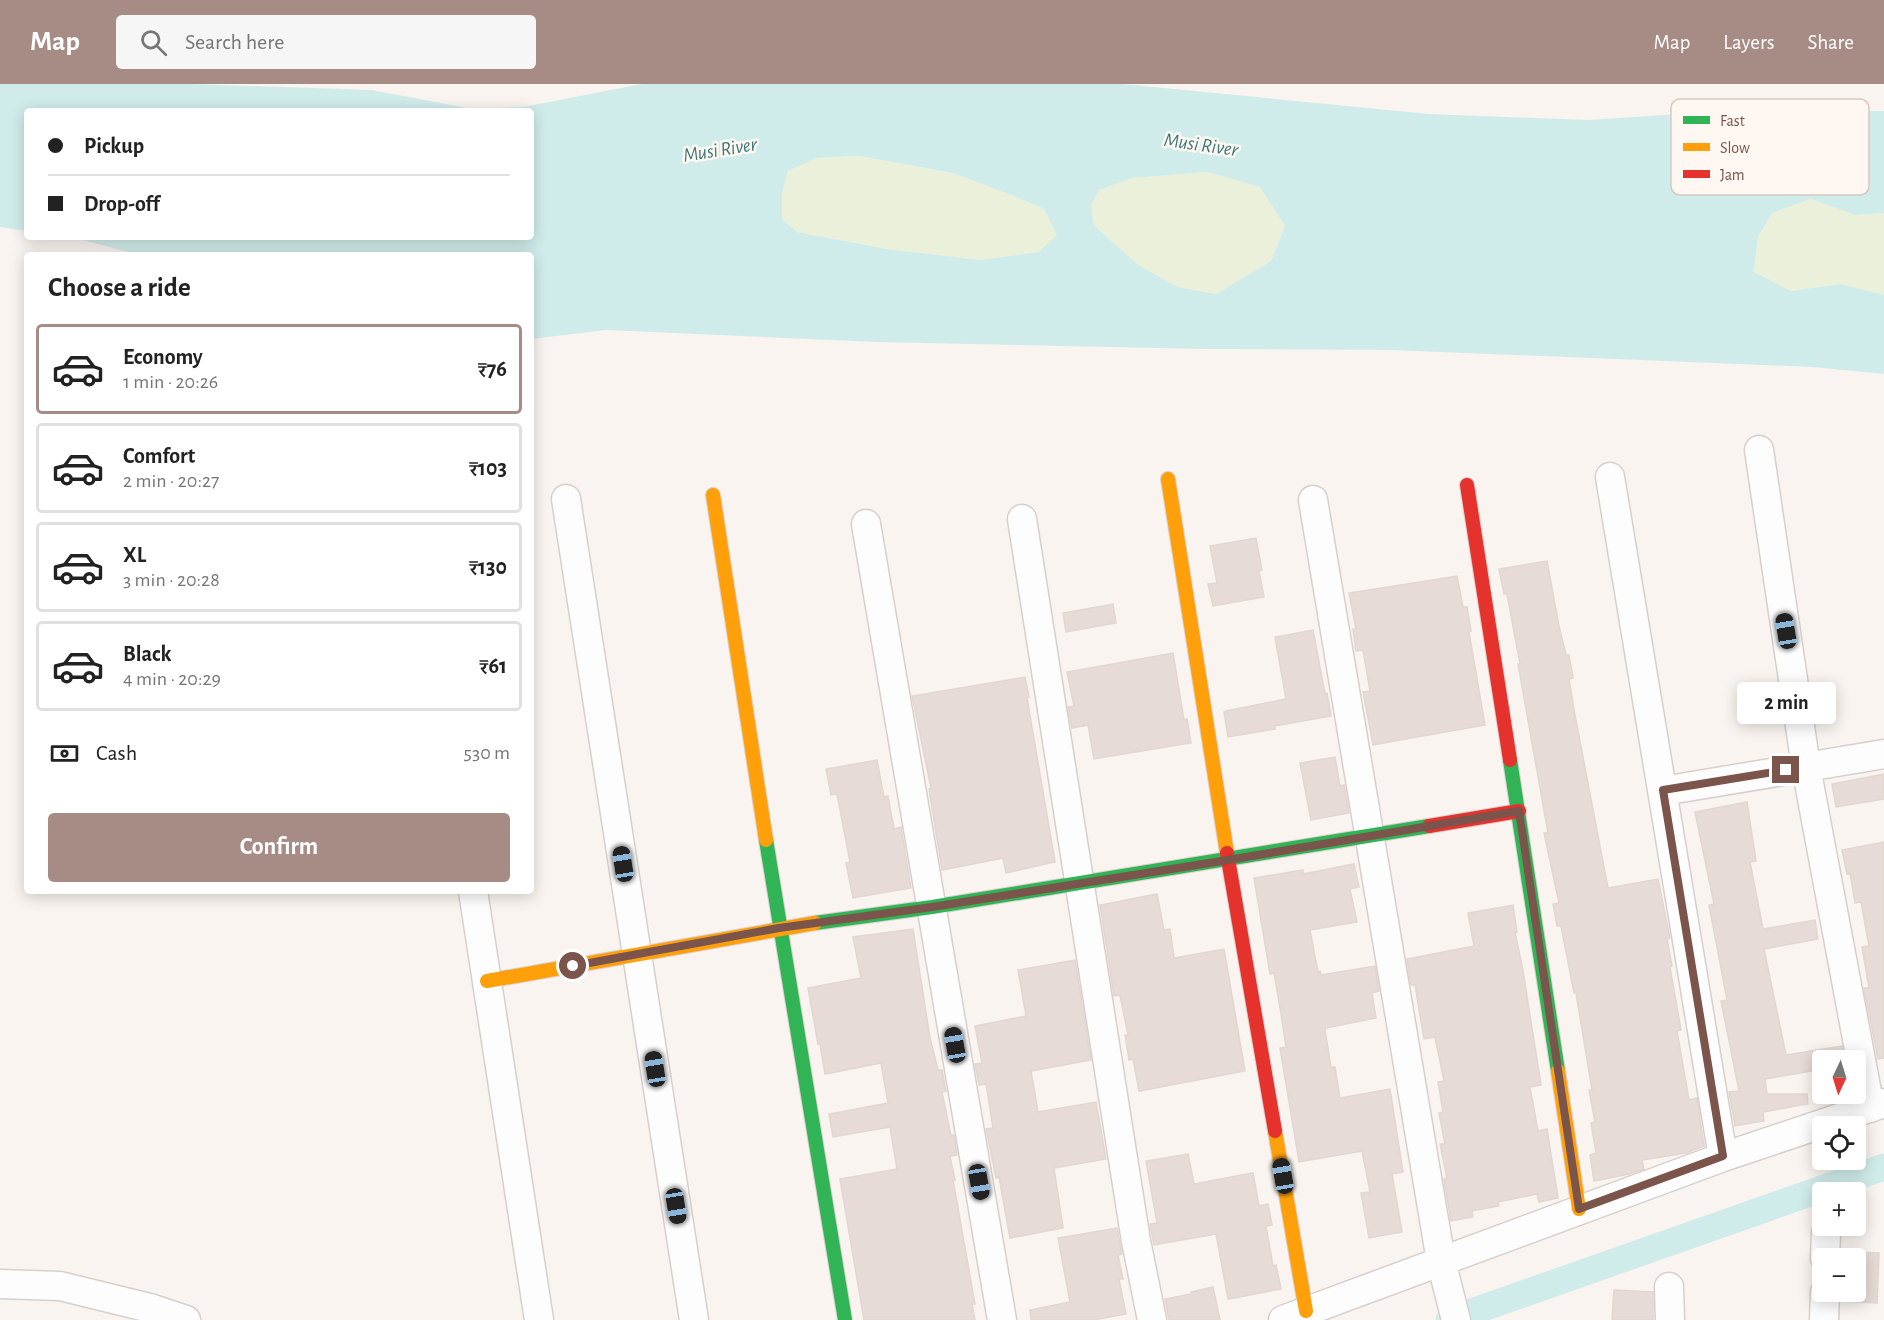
<!DOCTYPE html>
<meta charset="utf-8">
<style>
:root{--surface:#fff;--page:#f6f6f6;--text:#222;--muted:#767676;--line:#e0e0e0;--accent:#a78c85}
body{margin:0;font-family:"Alegreya Sans",sans-serif;background:var(--page);color:var(--text);height:100vh;display:flex;flex-direction:column;font-size:22px;white-space:nowrap}
*{box-sizing:border-box;margin:0}
p{font-size:20px;color:var(--muted)}
.icon{flex:none;width:33px;height:33px;fill:none;stroke:currentColor;stroke-width:2;stroke-linecap:round;stroke-linejoin:round}
.map{position:relative;flex:1;overflow:hidden}
.sheet{position:absolute;left:24px;top:168px;width:510px;height:642px;display:flex;flex-direction:column;background:var(--surface);border-radius:6px;box-shadow:0 3px 15px #0003}
.sheet>*{flex:none}
.hud{position:absolute;left:24px;top:24px;width:510px;height:132px;border-radius:6px;box-shadow:0 3px 15px #0003;display:grid;align-content:center;height:132px;padding:0 24px;background:var(--surface)}
.needle{width:39px;rotate:184deg}
.buttons{position:absolute;left:1812px;top:966px;display:grid;gap:12px}
.buttons a{display:grid;place-items:center;width:54px;height:54px;border-radius:6px;background:var(--surface);box-shadow:0 3px 15px #0003;font-size:30px}
.end{position:absolute;width:27px;height:27px;margin:-14px;border:8px solid #7b544c;background:#fff;box-shadow:0 0 0 3px #fff}
.from{border-radius:50%}
.bubble{position:absolute;height:42px;border-radius:6px;background:var(--surface);box-shadow:0 3px 15px #0003;font-size:20px;font-weight:700;line-height:42px;text-align:center}
.car{position:absolute;width:18px;height:36px;margin:-18px -9px;border-radius:8px;box-shadow:0 0 4px 2px #0007;background:linear-gradient(#222 24%,#8ab4d8 0 40%,#222 0 76%,#8ab4d8 0 86%,#222 0)}
.hud b{display:flex;align-items:center;gap:21px;height:57px;font-size:22px}
.hud b+b{border-top:2px solid var(--line)}
.hud i{width:15px;height:15px;background:var(--text)}
ul{padding:0;list-style:none}
li{display:flex;align-items:center;gap:18px;height:90px;margin:0 12px 9px;padding:0 12px;border:3px solid var(--line);border-radius:6px}
li div{flex:1}
li b{display:block;font-size:22px}
li em{font-style:normal;font-weight:700}
li.on{border-color:var(--accent)}
li>.icon{width:54px;height:54px;stroke-width:1.5}
h2{padding:0 24px;font-size:27px;line-height:72px}
.pay{display:flex;align-items:center;gap:15px;height:66px;padding:0 24px;font-size:22px}
.pay p{margin-inline-start:auto}
.button{display:flex;gap:12px;margin-top:auto;padding:12px 24px}
.button a{flex:1;height:69px;border-radius:6px;background:var(--accent);color:#fff;font-size:24px;font-weight:700;line-height:69px;text-align:center}
header{display:flex;align-items:center;gap:36px;box-sizing:border-box;height:84px;padding:0 30px;background:var(--accent);color:#fff}
header strong{font-size:28px}
nav{display:flex;gap:33px;margin-inline-start:auto;font-size:21px}
.search{width:420px;height:54px;background:var(--page);display:flex;align-items:center;gap:15px;box-sizing:border-box;padding:0 21px;border-radius:6px;color:var(--muted);font-size:22px}
.map>svg:first-child{display:block}
.green{fill:#eaf0da}
.water{fill:#d0ecea;fill-rule:evenodd}
.lines{fill:none;stroke-linecap:round;stroke-linejoin:round}
.canal{stroke:#d0ecea;stroke-width:27}
.building{fill:#e6dbd6;stroke:#e2d6d1;stroke-width:1.5}
.street-casing{stroke:#d8cfcc;stroke-width:31}
.fast-casing{stroke:#dad0cd;stroke-width:16}
.slow-casing{stroke:#dad0cd;stroke-width:16}
.jam-casing{stroke:#dad0cd;stroke-width:16}
.street{stroke:#fefdfd;stroke-width:28}
.fast{stroke:#30b455;stroke-width:14}
.slow{stroke:#ff9f0a;stroke-width:14}
.jam{stroke:#e5322d;stroke-width:14}
.route{stroke:#7b544c;stroke-width:8}
.labels{text-anchor:middle;dominant-baseline:central;stroke-width:5;stroke-linejoin:round;paint-order:stroke}
.water-label{font-size:20px;font-style:italic;fill:#3b7878;stroke:#fff8f2}
.key{fill:#fff8f2;stroke:#d7c7c0;stroke-width:1.5}
.key-label{font-size:16px;fill:#7b544c}
</style>
<header>
<strong>Map</strong>
<div class="search"><svg class="icon" aria-label="search" viewBox="0 0 24 24"><circle cx="10" cy="10" r="6"/><path d="M15 15l6 6"/></svg>Search here</div>
<nav><a>Map</a><a>Layers</a><a>Share</a></nav>
</header>
<div class="map">
<svg width="1884" height="1236" viewBox="0 0 1884 1236">
<rect width="100%" height="100%" fill="#f9f4ef"/>
<!-- green -->
<path class="green" d="M859,72L953,89L1011,111L1044,125L1058,151L1039,168L980,176L887,165L797,148L782,135V109L788,87L816,74Z
M1207,88L1260,103L1285,142L1271,177L1216,210L1178,203L1138,181L1094,141L1091,121L1099,106L1132,94Z
M1811,115L1855,131L1884,129V211L1841,200L1791,207L1754,189L1758,153L1772,129Z"/>
<!-- water -->
<path class="water" d="M0,0H191L372,6L472,25L523,23L642,0H1123L1429,30L1588,36L1711,28L1884,27V129L1855,131L1811,115L1772,129L1758,153L1754,188L1791,207L1841,200L1884,211V290L1813,283L1391,266L1206,265L877,258L606,246L531,255V171H139L72,153H531V27H27V147L0,143ZM859,72L953,89L1011,111L1044,125L1057,151L1039,168L980,176L887,165L797,148L782,135V109L788,87L816,74ZM1207,88L1260,103L1285,142L1271,177L1216,210L1178,203L1138,181L1094,141L1091,121L1099,106L1132,94Z"/>
<g class="lines">
<!-- canal -->
<path class="canal" d="M1449,1236L1884,1083"/>
</g>
<!-- building -->
<path class="building" d="M1256,454L1262,486L1259,487L1264,513L1213,522L1208,500L1217,499L1210,462Z
M1547,477L1559,542L1566,571H1569L1573,594L1569,595L1574,626L1608,804L1658,795L1670,854L1667,855L1672,882L1670,883L1681,946L1677,947L1689,1016L1697,1014L1704,1062L1686,1069L1642,1076L1644,1085L1629,1090L1594,1097L1590,1071L1596,1069L1591,1039L1595,1038L1589,1006H1592L1576,909H1574L1561,842H1557L1553,820L1559,819L1544,749H1548L1518,580H1520L1507,510H1504L1499,485Z
M1457,492L1463,523H1467L1471,547L1469,548L1485,641L1373,661L1363,608L1370,607L1363,566L1356,567L1353,545H1356L1349,509Z
M1113,520L1116,539L1066,548L1063,529Z
M1313,546L1325,610L1327,609L1331,632L1275,642V645L1228,653L1224,628L1226,627L1286,615L1275,553Z
M1173,569L1184,636L1187,635L1191,659L1094,675L1088,641L1072,644L1068,623L1074,622L1067,588Z
M1025,593L1029,613L1027,614L1055,778L1006,789L1003,774L942,786L929,705L931,704L912,612Z
M1335,673L1340,702L1344,701L1349,729L1311,736L1300,679Z
M877,676L884,713L888,712L894,745L901,743L911,804L853,814L846,779L850,778L837,710L831,711L826,685Z
M1884,690V715L1836,723L1832,700Z
M1747,718L1756,777L1750,778L1763,845L1815,836L1818,855L1764,865L1786,971L1842,962L1844,976H1822V985L1765,995L1767,1010H1807L1808,1020L1763,1028L1764,1037L1735,1042L1729,1008L1739,1007L1721,917L1727,916L1709,821L1714,820L1695,728Z
M1884,758V974L1878,975L1864,904H1869L1862,863L1869,862L1861,818L1855,819L1850,789L1847,790L1842,766Z
M1354,780L1359,803L1350,805L1357,838L1310,846L1318,888L1320,887L1321,891L1375,882L1379,907L1372,909L1376,934L1326,944L1325,946L1331,983H1335L1340,1014L1390,1005L1403,1088L1392,1090L1402,1148L1369,1154L1361,1109L1370,1108L1362,1067L1299,1078L1280,964L1286,963L1281,930L1274,889L1270,890L1254,794L1303,786V790Z
M1157,810L1164,846L1170,845L1174,874L1224,865L1245,987L1139,1007L1133,975L1129,976L1125,951H1128L1120,911L1114,912L1100,821Z
M1513,821L1517,848H1515L1523,887L1541,1001L1530,1003L1538,1047L1547,1045L1558,1114L1539,1118L1537,1110L1498,1118L1499,1122L1472,1127L1473,1133L1451,1137L1444,1095L1447,1094L1440,1060H1445L1439,1029L1443,1028L1438,998L1444,997L1435,953L1424,955L1415,901H1411L1407,875L1474,862L1468,829Z
M913,845L930,954L938,986H942L946,1007L942,1008L951,1052L954,1051L957,1071L950,1072L955,1096H953L975,1220H972L975,1236H864L840,1095L897,1085L890,1043L833,1053L829,1030L888,1019L881,979L825,990L820,960H818L808,904L861,894L853,853Z
M1075,876L1091,976L1031,987L1038,1028L1096,1018L1106,1075L1054,1084L1063,1144L1010,1154L999,1093L996,1094L986,1045L993,1044L986,1000L979,1001L975,980L982,979L975,942L1026,932L1018,886Z
M1188,1070L1194,1100L1253,1089L1259,1122L1268,1120L1272,1141L1266,1142L1273,1182L1276,1181L1281,1205L1228,1215L1216,1150L1154,1161L1150,1140L1157,1139L1146,1077Z
M1117,1144L1122,1170L1118,1171L1123,1195H1119L1126,1230L1094,1236H1031L1030,1226L1070,1218L1058,1154Z
M1845,1168L1879,1169L1877,1219L1842,1217L1843,1208H1856V1174H1844Z
M1213,1203L1220,1236H1169L1165,1215L1191,1210V1208Z
M1614,1206L1653,1208V1236H1612Z"/>
<g class="lines">
<!-- street casing -->
<g class="street-casing">
<path id="street" d="M1759,366L1806,683L1870,1024
M1610,393L1723,1073
M566,415L694,1236
M1313,416L1441,1177L1456,1236
M1022,435L1136,1157L1152,1236
M866,440L1002,1236
M1663,707L1884,670
M473,807L539,1236
M1825,1174L1826,1149
M0,1200L60,1202L150,1224L186,1236
M1669,1203L1670,1236
M1283,1236L1723,1073L1884,1019
M1824,1236L1825,1208"/>
</g>
<!-- fast casing -->
<g class="fast-casing">
<path id="fast" d="M1510,676L1558,987
M766,756L845,1236
M815,839L932,823L1429,742"/>
</g>
<!-- slow casing -->
<g class="slow-casing">
<path id="slow" d="M1168,395L1227,769
M713,411L766,756
M487,897L815,839
M1558,987L1579,1125
M1275,1047L1306,1227"/>
</g>
<!-- jam casing -->
<g class="jam-casing">
<path id="jam" d="M1467,401L1510,676
M1429,742L1519,727
M1227,769L1275,1047"/>
</g>
<!-- street -->
<use href="#street" class="street"/>
<!-- fast -->
<use href="#fast" class="fast"/>
<!-- slow -->
<use href="#slow" class="slow"/>
<!-- jam -->
<use href="#jam" class="jam"/>
</g>
<g class="lines">
<!-- route -->
<path class="route" d="M573,882L779,844L932,823L1228,776L1519,727L1579,1125L1723,1072L1663,706L1786,686"/>
</g>
<g class="labels">
<!-- water labels -->
<g class="water-label">
<text transform="translate(1201 61) rotate(8)">Musi River</text>
<text transform="translate(720 66) rotate(-9)">Musi River</text>
</g>
</g>
<!-- legend -->
<rect x="1671" y="15" width="198" height="96" rx="9" class="key"/>
<rect x="1683" y="32" width="27" height="8" fill="#30b455"/>
<rect x="1683" y="59" width="27" height="8" fill="#ff9f0a"/>
<rect x="1683" y="86" width="27" height="8" fill="#e5322d"/>
<g class="key-label">
<text x="1720" y="42">Fast</text>
<text x="1720" y="69">Slow</text>
<text x="1720" y="96">Jam</text>
</g>
</svg>
<div class="buttons">
<a><svg class="needle" viewBox="-14 -14 28 28"><path d="M0-13l5 13h-10z" fill="#e53935"/><path d="M0 13l5-13h-10z" fill="#767676"/></svg></a>
<a><svg class="icon" aria-label="locate" viewBox="0 0 24 24"><circle cx="12" cy="12" r="6"/><path d="M12 2v4M12 18v4M2 12h4M18 12h4"/></svg></a>
<a>+</a>
<a>−</a>
</div>
<i class="end from" style="left:573px;top:882px"></i>
<i class="end" style="left:1786px;top:686px"></i>
<div class="bubble" style="left:1737px;top:598px;width:99px">2 min</div>
<i class="car" style="left:1786px;top:547px;rotate:351deg"></i>
<i class="car" style="left:623px;top:780px;rotate:351deg"></i>
<i class="car" style="left:955px;top:961px;rotate:350deg"></i>
<i class="car" style="left:655px;top:985px;rotate:351deg"></i>
<i class="car" style="left:1283px;top:1092px;rotate:350deg"></i>
<i class="car" style="left:979px;top:1098px;rotate:170deg"></i>
<i class="car" style="left:676px;top:1122px;rotate:171deg"></i>
<div class="hud">
<b><i class="from"></i>Pickup</b>
<b><i></i>Drop-off</b>
</div>
<section class="sheet">
<h2>Choose a ride</h2>
<ul>
<li class="on"><svg class="icon" aria-label="car" viewBox="0 0 24 24"><path d="M5 17H2v-5l4-1 3-4h7l3 4 3 1v5h-3M9 17h6M6 11h13"/><circle cx="7" cy="17" r="2"/><circle cx="17" cy="17" r="2"/></svg><div><b>Economy</b><p>1 min · 20:26</p></div><em>₹76</em></li>
<li><svg class="icon" aria-label="car" viewBox="0 0 24 24"><path d="M5 17H2v-5l4-1 3-4h7l3 4 3 1v5h-3M9 17h6M6 11h13"/><circle cx="7" cy="17" r="2"/><circle cx="17" cy="17" r="2"/></svg><div><b>Comfort</b><p>2 min · 20:27</p></div><em>₹103</em></li>
<li><svg class="icon" aria-label="car" viewBox="0 0 24 24"><path d="M5 17H2v-5l4-1 3-4h7l3 4 3 1v5h-3M9 17h6M6 11h13"/><circle cx="7" cy="17" r="2"/><circle cx="17" cy="17" r="2"/></svg><div><b>XL</b><p>3 min · 20:28</p></div><em>₹130</em></li>
<li><svg class="icon" aria-label="car" viewBox="0 0 24 24"><path d="M5 17H2v-5l4-1 3-4h7l3 4 3 1v5h-3M9 17h6M6 11h13"/><circle cx="7" cy="17" r="2"/><circle cx="17" cy="17" r="2"/></svg><div><b>Black</b><p>4 min · 20:29</p></div><em>₹61</em></li>
</ul>
<div class="pay"><svg class="icon" aria-label="cash" viewBox="0 0 24 24"><path d="M3 7h18v10H3z"/><circle cx="12" cy="12" r="2"/></svg>Cash<p>530 m</p></div>
<div class="button"><a>Confirm</a></div>
</section>
</div>
